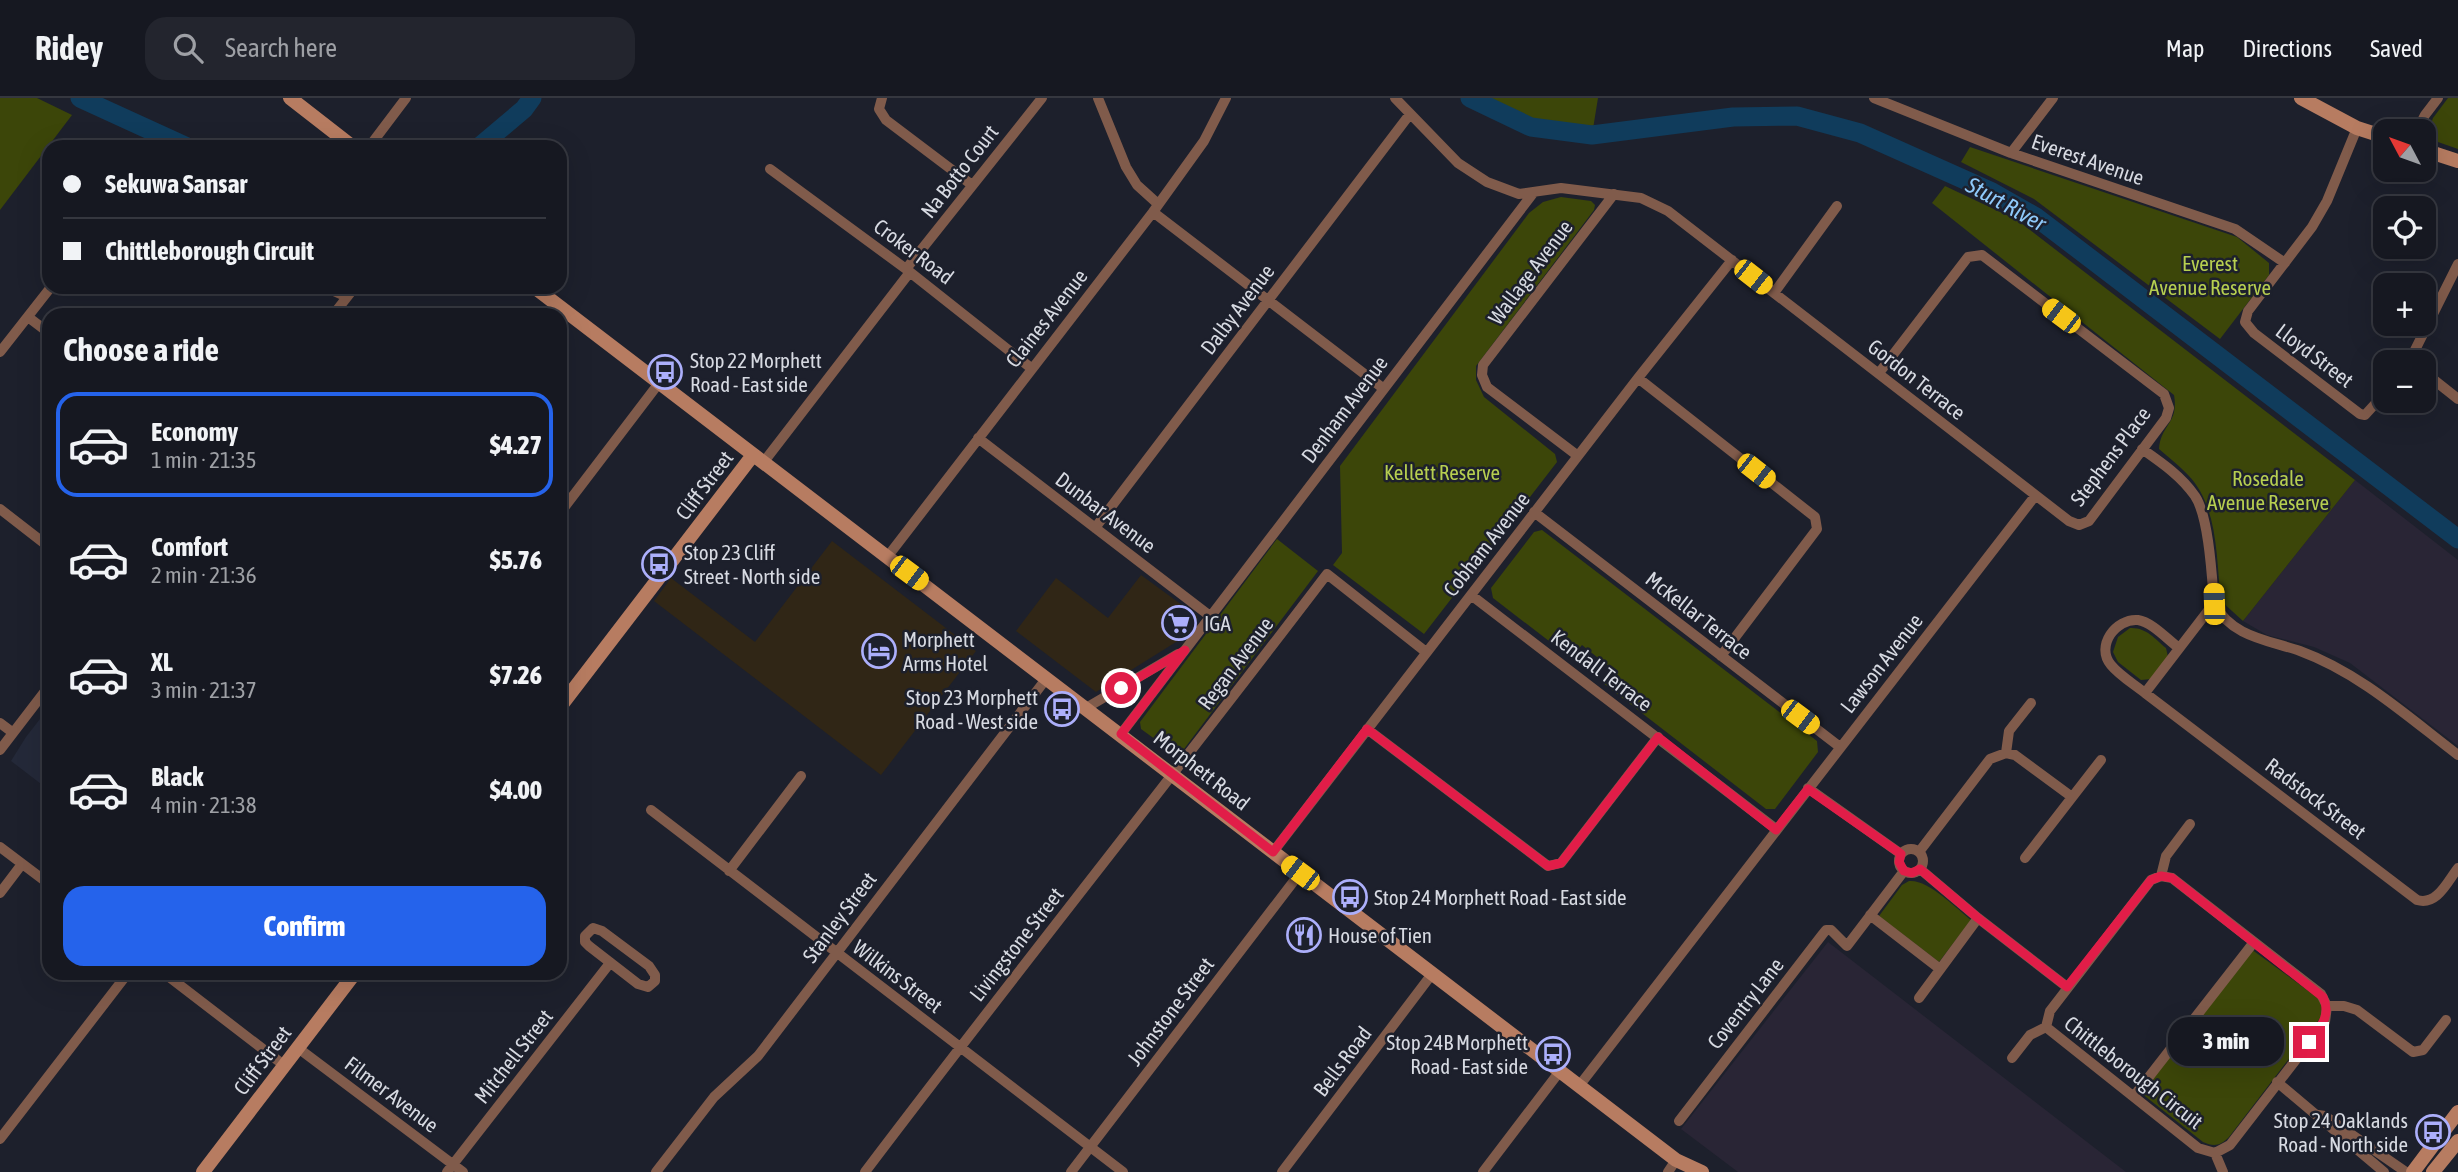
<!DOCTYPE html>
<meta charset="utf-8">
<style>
:root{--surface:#161821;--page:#23252e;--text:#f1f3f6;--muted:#9ea0a5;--line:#35373f;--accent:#2563eb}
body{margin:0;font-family:"Asap Condensed",sans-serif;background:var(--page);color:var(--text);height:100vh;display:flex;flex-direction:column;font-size:26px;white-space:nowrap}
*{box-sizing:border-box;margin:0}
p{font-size:23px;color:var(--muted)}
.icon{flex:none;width:38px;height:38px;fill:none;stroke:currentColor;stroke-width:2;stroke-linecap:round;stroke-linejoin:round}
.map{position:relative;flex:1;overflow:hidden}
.details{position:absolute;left:42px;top:210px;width:525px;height:672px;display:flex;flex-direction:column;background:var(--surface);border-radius:21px;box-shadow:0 7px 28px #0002,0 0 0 2px var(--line)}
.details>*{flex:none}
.banner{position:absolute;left:42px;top:42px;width:525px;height:154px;border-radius:21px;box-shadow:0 7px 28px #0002,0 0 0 2px var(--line);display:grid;align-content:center;height:154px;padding:0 21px;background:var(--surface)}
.needle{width:46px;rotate:311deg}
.tools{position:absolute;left:2373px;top:21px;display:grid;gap:14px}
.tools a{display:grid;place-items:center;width:63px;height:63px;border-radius:14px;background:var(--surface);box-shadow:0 7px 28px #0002,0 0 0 2px var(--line);font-size:35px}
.end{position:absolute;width:32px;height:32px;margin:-16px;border:9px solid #e11d48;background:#fff;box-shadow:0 0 0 4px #fff}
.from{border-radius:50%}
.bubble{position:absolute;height:49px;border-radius:21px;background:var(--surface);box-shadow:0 7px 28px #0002,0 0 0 2px var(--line);font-size:23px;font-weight:800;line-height:49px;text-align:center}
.car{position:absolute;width:21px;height:42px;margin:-21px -10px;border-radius:9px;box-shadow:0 0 5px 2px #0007;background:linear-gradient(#f5c518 24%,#345 0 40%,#f5c518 0 76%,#345 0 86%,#f5c518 0)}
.banner b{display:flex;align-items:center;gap:24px;height:66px;font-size:26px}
.banner b+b{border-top:2px solid var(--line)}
.banner i{width:18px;height:18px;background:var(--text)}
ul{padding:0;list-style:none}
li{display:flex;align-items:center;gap:21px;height:105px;margin:0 14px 10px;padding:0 7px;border:4px solid transparent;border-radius:21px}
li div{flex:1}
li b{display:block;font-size:26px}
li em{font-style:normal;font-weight:800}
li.active{border-color:var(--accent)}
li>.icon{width:63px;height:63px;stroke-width:1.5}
h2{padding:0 21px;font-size:32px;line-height:84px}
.button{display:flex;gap:14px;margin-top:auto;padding:14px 21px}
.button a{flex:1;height:80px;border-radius:21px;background:var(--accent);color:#fff;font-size:28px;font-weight:800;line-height:80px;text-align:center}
header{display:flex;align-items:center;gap:42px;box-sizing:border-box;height:98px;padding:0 35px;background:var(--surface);border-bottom:2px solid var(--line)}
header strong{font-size:33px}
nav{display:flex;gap:38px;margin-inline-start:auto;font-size:24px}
.search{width:490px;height:63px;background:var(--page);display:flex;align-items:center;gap:18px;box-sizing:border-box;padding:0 24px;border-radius:21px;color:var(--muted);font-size:26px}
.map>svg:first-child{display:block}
.commercial{fill:#302616}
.industrial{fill:#292535}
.built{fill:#242939}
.green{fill:#3c4609}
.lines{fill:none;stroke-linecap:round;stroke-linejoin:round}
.river{stroke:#103c5c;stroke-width:19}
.street{stroke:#805b4b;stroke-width:10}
.secondary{stroke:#b77c61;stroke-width:14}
.route{stroke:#e11d48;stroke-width:9}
.labels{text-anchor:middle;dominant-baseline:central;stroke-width:5;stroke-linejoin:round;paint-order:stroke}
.street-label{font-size:21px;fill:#d7dae2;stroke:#1d202c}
.park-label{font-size:21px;fill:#b7cf50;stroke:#1d202c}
.poi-label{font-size:21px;fill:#d7dae2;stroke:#1d202c;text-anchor:start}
.water-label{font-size:23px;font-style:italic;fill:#8fc9fa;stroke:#1d202c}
</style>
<header>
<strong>Ridey</strong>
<div class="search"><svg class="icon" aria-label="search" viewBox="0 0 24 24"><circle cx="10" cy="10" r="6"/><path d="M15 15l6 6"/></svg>Search here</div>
<nav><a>Map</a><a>Directions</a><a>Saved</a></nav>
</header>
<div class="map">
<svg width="2458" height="1074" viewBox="0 0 2458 1074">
<rect width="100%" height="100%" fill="#1d202c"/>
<!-- commercial -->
<path class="commercial" d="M832,443L976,553L881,677L654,503L671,480L755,544Z
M1141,477L1197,518V522L1184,539L1096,594L1016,533L1056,480L1108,520Z"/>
<!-- industrial -->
<path class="industrial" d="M2355,382L2458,462V648L2350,565L2314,549L2267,537L2243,523Z
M1828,844L2126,1074H1738L1681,1031Z"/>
<!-- built -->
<path class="built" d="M47,612L49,614V692L11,663L26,639Z"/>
<!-- green -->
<path class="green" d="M0,0H37L72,17L0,112Z
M1470,0H1598L1592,37L1531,29Z
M2448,0H2458V51L2438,44L2428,34L2433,20Z
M1970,49L2237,139L2269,165V177L2220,241L2034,101L1961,64Z
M1945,88L2017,122L2355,382L2243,523L2221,503C2216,461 2219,409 2188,377C2180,368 2169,360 2159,351C2161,326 2179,326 2174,297L1932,105Z
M1561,99L1591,103L1595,107L1594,112L1476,268V282L1484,299L1555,356L1557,364L1424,536L1333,467L1342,455L1340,368L1529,115L1543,104Z
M1542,432L1817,643L1818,654L1775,711H1766L1603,585L1613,572L1582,547L1571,560L1493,500L1491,490L1534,434Z
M1277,441L1318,473L1181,655H1174L1141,631L1140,624Z
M2130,530C2146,529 2155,541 2166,550L2168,559L2151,581L2141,582L2118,564L2113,554L2118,539Z
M1909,783C1928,781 1956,810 1971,822L1939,864L1879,818L1902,787Z
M2251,851L2318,900L2322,906L2321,919L2229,1039C2220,1048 2214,1049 2203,1044L2141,995Z"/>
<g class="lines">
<!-- river -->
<path class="river" d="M80,0L187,49
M1470,0L1531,29L1592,37L1733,19L1797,18L1860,35L1992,94L2036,119L2458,441
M479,49L524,11L532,0"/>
<!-- street -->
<path class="street" d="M882,0L879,11L886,22L972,87
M1098,0L1126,69L1137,87L1158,106
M1395,0L1458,65L1487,84L1519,96L1561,90L1641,100L1668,113L2069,423L2079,427L2089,423L2166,320L2169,310L2164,296L1982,157L1968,159L1879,275
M1874,0L2011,55L2235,131L2285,165
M2357,30L2327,103L2312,129L2248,213L2245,224L2254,235L2360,316L2365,317L2385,295
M2417,33L2425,17L2438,0
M369,49L406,0
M2011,55L2053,0
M770,71L906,171L1031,270
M1153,114L1384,291
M906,171L1042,0
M325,189L347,199
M1774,195L1837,108
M333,217L355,189
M28,219L49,235
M0,254L51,189
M2409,264L2458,166
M2424,274L2458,301
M1638,280L1815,419L1817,431L1721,558
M978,340L1210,518
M2142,351C2162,365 2181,378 2195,398C2209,419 2212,480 2214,505C2231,539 2268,542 2300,553C2360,575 2408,619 2458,657
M1578,358L1487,289L1482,277L1483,267L1614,96
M763,365L910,174
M0,411L49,449
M1534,414L1840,649
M560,415L659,285
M1095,430L1410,16
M888,458L1153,114L1204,43L1226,0
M1471,497L1776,731
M2179,550C2168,542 2152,524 2138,522C2116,520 2095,548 2111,567C2120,578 2134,586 2145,595L2417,802C2437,808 2447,784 2458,770
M2145,595L2214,505
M1086,610L1178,556
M0,625L12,634
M1367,631L1548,768L1561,765L1658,639
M1121,636L1534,94
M0,652L49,588
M2006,655L2015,657L2072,699
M1808,690L1901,756
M651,712L1123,1074
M0,749L49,786
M1899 763a12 12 0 1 1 24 0a12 12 0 1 1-24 0Z
M1273,754L1638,280L1732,162
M1919,754L1990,661L2006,655L2009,633L2031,605
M2025,760L2101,662
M1920,771L1978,820L2067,889
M729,773L801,678
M2161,778L2172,780L2321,896L2327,908L2325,924L2230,1047L2215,1055L2198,1050L2046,929L2050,913L2151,782Z
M2161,778L2166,758L2190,726
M0,795L22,766
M1870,817L1940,871
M593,830L602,833L649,868L655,877V883L648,889L638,886L589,848L585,844V838Z
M164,875L285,968
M1919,900L1978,820
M2327,908H2344L2357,912L2413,954L2423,952L2446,922
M298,950L463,1074
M2012,960L2030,937L2046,929
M2277,984L2384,1074
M1579,988L2035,398
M2134,998L2254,844
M2318,1017L2325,1018L2406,1074
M1679,1023L1822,837L1826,832H1831L1847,848L1904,773
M0,1041L128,875
M2215,1055L2223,1074
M447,1074L610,865
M656,1074L714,999L758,958L1046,581
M865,1074C1017,873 1174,677 1327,476L1426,554
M1071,1074L1300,775
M1282,1074L1432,876
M1483,1074L1560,973
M1668,1074L1676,1062"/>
<!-- secondary -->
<path class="secondary" d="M290,0L353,49
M2301,0L2357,30L2385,39
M2424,52L2458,63
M534,189L1676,1062L1702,1074
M560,609L753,357
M203,1074L355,875
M2413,1074L2458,1014
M2433,1074L2458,1043"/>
</g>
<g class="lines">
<!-- route -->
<path class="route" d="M1121,590L1185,552L1121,636L1273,754L1367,631L1548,768L1561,765L1658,639L1776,732L1808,691L1901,756L1899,764L1904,773L1912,775L1920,771L1978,820L2067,889L2151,782L2161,778L2172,780L2323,899C2332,918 2320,929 2309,944"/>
</g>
<!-- icons -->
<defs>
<g id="bus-ring" transform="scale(1.75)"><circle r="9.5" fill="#1d202c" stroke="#acaffb" stroke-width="1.5"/><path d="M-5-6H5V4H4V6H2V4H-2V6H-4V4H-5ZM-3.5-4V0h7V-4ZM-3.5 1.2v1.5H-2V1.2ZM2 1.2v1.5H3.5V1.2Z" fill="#acaffb"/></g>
<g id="supermarket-ring" transform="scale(1.75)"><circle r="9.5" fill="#1d202c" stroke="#acaffb" stroke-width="1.5"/><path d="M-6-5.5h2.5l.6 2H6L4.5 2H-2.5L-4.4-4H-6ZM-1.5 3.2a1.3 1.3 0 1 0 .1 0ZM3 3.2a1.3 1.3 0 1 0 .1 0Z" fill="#acaffb"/></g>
<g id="hotel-ring" transform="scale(1.75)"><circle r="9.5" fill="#1d202c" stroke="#acaffb" stroke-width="1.5"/><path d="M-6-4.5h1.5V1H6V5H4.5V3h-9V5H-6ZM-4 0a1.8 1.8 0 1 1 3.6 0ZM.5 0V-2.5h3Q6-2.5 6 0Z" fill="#acaffb"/></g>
<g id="restaurant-ring" transform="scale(1.75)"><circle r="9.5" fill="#1d202c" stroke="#acaffb" stroke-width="1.5"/><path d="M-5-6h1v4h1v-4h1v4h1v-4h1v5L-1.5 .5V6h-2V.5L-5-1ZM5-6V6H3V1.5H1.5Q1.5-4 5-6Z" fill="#acaffb"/></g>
</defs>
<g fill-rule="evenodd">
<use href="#bus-ring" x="665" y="274"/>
<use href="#bus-ring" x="659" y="466"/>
<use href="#supermarket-ring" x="1179" y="525"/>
<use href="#hotel-ring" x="879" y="553"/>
<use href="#bus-ring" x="1062" y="611"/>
<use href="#bus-ring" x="1350" y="799"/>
<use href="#restaurant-ring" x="1304" y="837"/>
<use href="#bus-ring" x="1553" y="956"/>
<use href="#bus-ring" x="2433" y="1034"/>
</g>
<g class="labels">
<!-- street labels -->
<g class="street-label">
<text transform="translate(2088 61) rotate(19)">Everest Avenue</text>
<text transform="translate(959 73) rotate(-52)">Na Botto Court</text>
<text transform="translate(914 153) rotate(37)">Croker Road</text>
<text transform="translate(1530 174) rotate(-53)">Wallage Avenue</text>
<text transform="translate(1237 211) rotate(-53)">Dalby Avenue</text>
<text transform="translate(1046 220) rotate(-52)">Claines Avenue</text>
<text transform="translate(2315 257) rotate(37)">Lloyd Street</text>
<text transform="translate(1917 281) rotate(38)">Gordon Terrace</text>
<text transform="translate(1344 311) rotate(-53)">Denham Avenue</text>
<text transform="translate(2110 358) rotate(-53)">Stephens Place</text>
<text transform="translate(704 387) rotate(-53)">Cliff Street</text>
<text transform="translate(1106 414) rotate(37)">Dunbar Avenue</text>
<text transform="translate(1486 446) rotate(-52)">Cobham Avenue</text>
<text transform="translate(1699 517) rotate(38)">McKellar Terrace</text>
<text transform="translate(1235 565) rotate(-53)">Regan Avenue</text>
<text transform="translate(1881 565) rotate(-52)">Lawson Avenue</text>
<text transform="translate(1602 572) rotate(37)">Kendall Terrace</text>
<text transform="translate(1202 672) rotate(38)">Morphett Road</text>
<text transform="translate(2316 700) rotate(37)">Radstock Street</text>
<text transform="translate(839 819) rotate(-53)">Stanley Street</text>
<text transform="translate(1016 846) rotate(-52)">Livingstone Street</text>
<text transform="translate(898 878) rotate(37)">Wilkins Street</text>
<text transform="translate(1745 905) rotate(-52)">Coventry Lane</text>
<text transform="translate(1170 913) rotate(-53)">Johnstone Street</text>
<text transform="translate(513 958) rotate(-52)">Mitchell Street</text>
<text transform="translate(262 962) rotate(-53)">Cliff Street</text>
<text transform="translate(1342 963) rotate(-53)">Bells Road</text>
<text transform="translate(2134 974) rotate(38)">Chittleborough Circuit</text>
<text transform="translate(392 996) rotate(37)">Filmer Avenue</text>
</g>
<!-- park labels -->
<g class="park-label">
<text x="2210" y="165">Everest<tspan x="2210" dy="24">Avenue Reserve</tspan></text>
<text x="1442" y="374">Kellett Reserve</text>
<text x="2268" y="380">Rosedale<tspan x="2268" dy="24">Avenue Reserve</tspan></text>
</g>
<!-- poi labels -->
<g class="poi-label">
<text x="690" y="262">Stop 22 Morphett<tspan x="690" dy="24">Road - East side</tspan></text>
<text x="684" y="454">Stop 23 Cliff<tspan x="684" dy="24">Street - North side</tspan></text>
<text x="1204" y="525">IGA</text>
<text x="903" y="541">Morphett<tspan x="903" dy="24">Arms Hotel</tspan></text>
<text x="1038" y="599" text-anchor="end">Stop 23 Morphett<tspan x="1038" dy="24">Road - West side</tspan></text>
<text x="1374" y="799">Stop 24 Morphett Road - East side</text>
<text x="1328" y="837">House of Tien</text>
<text x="1528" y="944" text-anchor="end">Stop 24B Morphett<tspan x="1528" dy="24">Road - East side</tspan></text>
<text x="2408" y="1022" text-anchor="end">Stop 24 Oaklands<tspan x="2408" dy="24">Road - North side</tspan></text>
</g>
<!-- water labels -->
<g class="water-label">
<text transform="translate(2006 106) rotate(29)">Sturt River</text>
</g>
</g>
</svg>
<div class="tools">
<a><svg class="needle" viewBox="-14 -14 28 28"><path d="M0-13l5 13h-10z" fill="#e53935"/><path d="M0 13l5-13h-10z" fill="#9ea0a5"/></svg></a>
<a><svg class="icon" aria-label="locate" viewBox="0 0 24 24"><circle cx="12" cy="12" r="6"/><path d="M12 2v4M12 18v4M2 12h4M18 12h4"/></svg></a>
<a>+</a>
<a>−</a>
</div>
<i class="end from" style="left:1121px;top:590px"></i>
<i class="end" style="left:2309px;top:944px"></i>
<div class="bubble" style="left:2168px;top:919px;width:116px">3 min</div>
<i class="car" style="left:1753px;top:179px;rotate:128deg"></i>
<i class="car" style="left:2061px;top:218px;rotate:307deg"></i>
<i class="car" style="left:1756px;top:373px;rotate:128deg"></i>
<i class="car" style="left:909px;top:475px;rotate:127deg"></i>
<i class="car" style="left:2214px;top:506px;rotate:358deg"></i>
<i class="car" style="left:1800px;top:619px;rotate:127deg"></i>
<i class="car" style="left:1300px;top:775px;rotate:307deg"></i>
<div class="banner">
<b><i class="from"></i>Sekuwa Sansar</b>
<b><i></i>Chittleborough Circuit</b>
</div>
<section class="details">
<h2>Choose a ride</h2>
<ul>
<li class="active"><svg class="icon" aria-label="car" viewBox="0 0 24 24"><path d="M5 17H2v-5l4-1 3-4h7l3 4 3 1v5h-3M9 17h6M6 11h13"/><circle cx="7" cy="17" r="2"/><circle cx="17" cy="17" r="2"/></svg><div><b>Economy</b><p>1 min · 21:35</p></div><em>$4.27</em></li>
<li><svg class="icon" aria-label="car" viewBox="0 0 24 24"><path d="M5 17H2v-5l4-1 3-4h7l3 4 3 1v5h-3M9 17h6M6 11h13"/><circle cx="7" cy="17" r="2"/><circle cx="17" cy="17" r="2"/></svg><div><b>Comfort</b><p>2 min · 21:36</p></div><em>$5.76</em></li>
<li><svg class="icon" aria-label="car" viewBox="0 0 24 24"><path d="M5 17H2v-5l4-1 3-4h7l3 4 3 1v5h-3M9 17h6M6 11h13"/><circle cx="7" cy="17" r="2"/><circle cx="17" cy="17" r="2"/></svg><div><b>XL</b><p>3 min · 21:37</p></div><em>$7.26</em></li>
<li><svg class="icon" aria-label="car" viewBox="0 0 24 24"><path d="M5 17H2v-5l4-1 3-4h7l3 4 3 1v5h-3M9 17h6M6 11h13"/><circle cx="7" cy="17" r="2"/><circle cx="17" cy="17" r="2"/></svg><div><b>Black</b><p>4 min · 21:38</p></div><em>$4.00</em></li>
</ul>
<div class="button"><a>Confirm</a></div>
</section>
</div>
